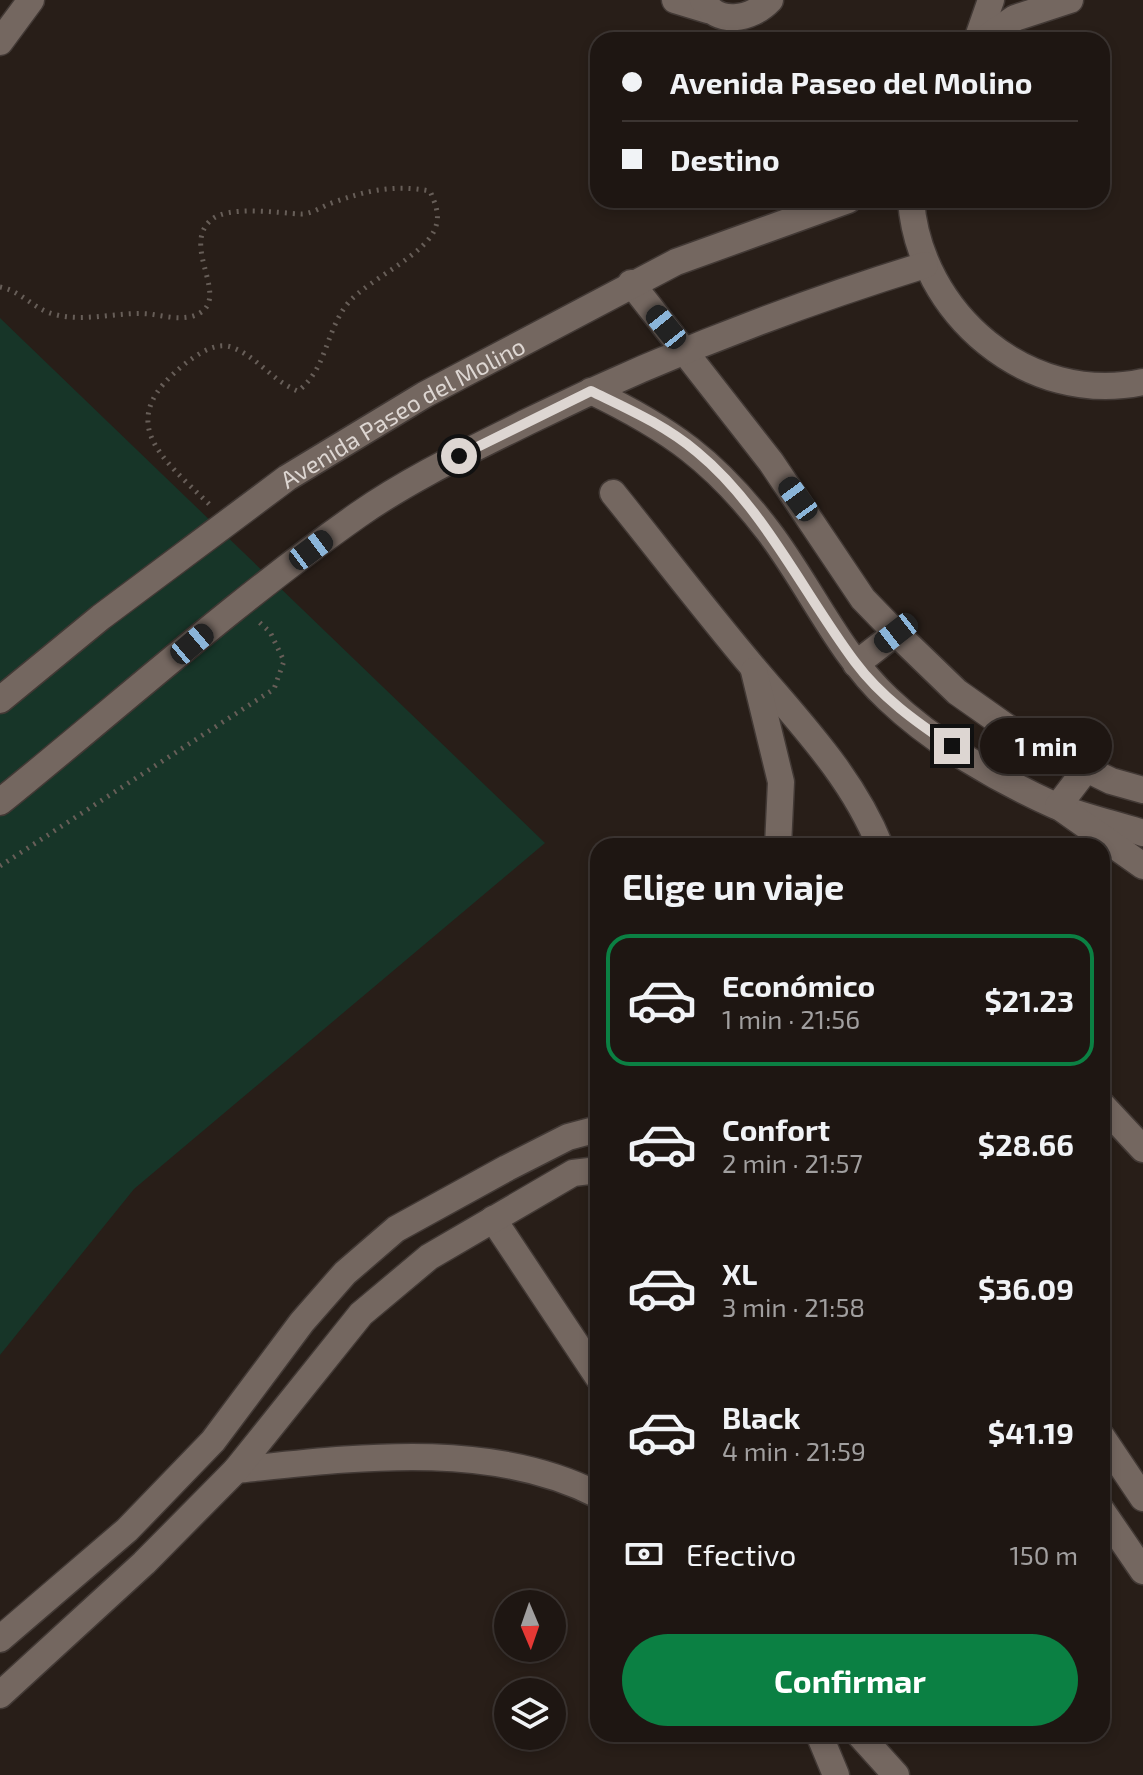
<!DOCTYPE html>
<html lang="es">
<meta charset="utf-8">
<style>
:root{--surface:#1e1612;--page:#2b2320;--text:#f1f3f6;--muted:#a19f9f;--line:#3c3532;--accent:#0b8043}
body{margin:0;font-family:"Exo 2",sans-serif;background:var(--page);color:var(--text);height:100vh;display:flex;flex-direction:column;font-size:30px;white-space:nowrap}
*{box-sizing:border-box;margin:0}
p{font-size:26px;color:var(--muted)}
.icon{flex:none;width:44px;height:44px;fill:none;stroke:currentColor;stroke-width:2;stroke-linecap:round;stroke-linejoin:round}
.map{position:relative;flex:1;overflow:hidden}
.sheet{position:absolute;left:590px;top:838px;width:520px;height:904px;display:flex;flex-direction:column;background:var(--surface);border-radius:24px;box-shadow:0 4px 12px #0003,0 0 0 2px var(--line)}
.sheet>*{flex:none}
.guide{position:absolute;left:590px;top:32px;width:520px;height:176px;border-radius:24px;box-shadow:0 4px 12px #0003,0 0 0 2px var(--line);display:grid;align-content:center;height:176px;padding:0 32px;background:var(--surface)}
.needle{width:52px;rotate:178deg}
.buttons{position:absolute;left:494px;top:1590px;display:grid;gap:16px}
.buttons a{display:grid;place-items:center;width:72px;height:72px;border-radius:50%;background:var(--surface);box-shadow:0 4px 12px #0003,0 0 0 2px var(--line);font-size:40px}
.end{position:absolute;width:36px;height:36px;margin:-18px;border:10px solid #ddd6d2;background:#111;box-shadow:0 0 0 4px #111}
.from{border-radius:50%}
.bubble{position:absolute;height:56px;border-radius:28px;background:var(--surface);box-shadow:0 4px 12px #0003,0 0 0 2px var(--line);font-size:26px;font-weight:700;line-height:56px;text-align:center}
.car{position:absolute;width:24px;height:48px;margin:-24px -12px;border-radius:10px;box-shadow:0 0 6px 2px #0007;background:linear-gradient(#222 24%,#8ab4d8 0 40%,#222 0 76%,#8ab4d8 0 86%,#222 0)}
.guide b{display:flex;align-items:center;gap:28px;height:76px;font-size:30px}
.guide b+b{border-top:2px solid var(--line)}
.guide i{width:20px;height:20px;background:var(--text)}
ul{padding:0;list-style:none}
li{display:flex;align-items:center;gap:24px;height:132px;margin:0 16px 12px;padding:0 16px;border:4px solid transparent;border-radius:24px}
li div{flex:1}
li b{display:block;font-size:30px}
li em{font-style:normal;font-weight:700}
li.active{border-color:var(--accent)}
li>.icon{width:72px;height:72px;stroke-width:1.5}
h2{padding:0 32px;font-size:36px;line-height:96px}
.pay{display:flex;align-items:center;gap:20px;height:88px;padding:0 32px;font-size:30px}
.pay p{margin-inline-start:auto}
.action{display:flex;gap:16px;margin-top:auto;padding:16px 32px}
.action a{flex:1;height:92px;border-radius:48px;background:var(--accent);color:#fff;font-size:32px;font-weight:700;line-height:92px;text-align:center}
.map>svg:first-child{display:block}
.green{fill:#173528}
.lines{fill:none;stroke-linecap:round;stroke-linejoin:round}
.minor-casing{stroke:#423935;stroke-width:29}
.path{stroke:#675e58;stroke-width:5;stroke-dasharray:2 6;stroke-linecap:butt}
.minor{stroke:#746760;stroke-width:26}
.route{stroke:#ddd6d2;stroke-width:10}
.labels{text-anchor:middle;dominant-baseline:central;stroke-width:8;stroke-linejoin:round;paint-order:stroke}
.street-label{font-size:24px;fill:#ddd6d2;stroke:#1e140f}
</style>
<div class="map">
<svg width="1143" height="1775" viewBox="0 0 1143 1775">
<rect width="100%" height="100%" fill="#281e18"/>
<!-- green -->
<path class="green" d="M0,318L545,843L134,1189L0,1355Z"/>
<g class="lines">
<!-- minor casing -->
<g class="minor-casing">
<g id="minor">
<path d="M675,0L708,10"/>
<path d="M703,0C717,26 751,20 770,0"/>
<path d="M977,40L991,0"/>
<path d="M983,40L1015,18L1070,0"/>
<path d="M0,42L31,0"/>
<path d="M911,200C919,313 1028,407 1143,382"/>
<path d="M631,283L771,462L863,599L896,633L957,692L1021,737L1111,781L1143,790"/>
<path d="M591,391C670,429 715,461 769,532C810,586 838,652 888,699C934,743 998,780 1056,806C1084,817 1115,824 1143,833"/>
<path d="M613,493C659,550 704,609 752,666C799,722 852,776 880,846"/>
<path d="M856,664L896,633"/>
<path d="M754,671L781,782L778,846"/>
<path id="s1" d="M0,700L101,617L287,478L424,395L676,262L848,200"/>
<path d="M1087,768L1058,806L1143,866"/>
<path d="M0,802C119,706 233,603 358,515C411,478 469,451 527,422C657,358 786,308 925,265"/>
<path d="M1102,1105L1143,1149"/>
<path d="M493,1219L598,1377"/>
<path d="M1102,1437L1143,1498"/>
<path d="M236,1470C353,1458 489,1439 598,1495"/>
<path d="M1102,1511L1143,1571"/>
<path d="M0,1639L127,1530L213,1441L302,1322L345,1273L396,1229L507,1168L568,1137L598,1129"/>
<path d="M0,1695L144,1563L236,1470L361,1314L429,1257L573,1173L598,1170"/>
<path d="M819,1734L836,1775"/>
<path d="M859,1734L896,1775"/>
</g>
</g>
<!-- path -->
<path class="path" d="M0,287C21,291 34,309 53,314C84,323 119,311 150,314C164,316 179,320 193,316C236,302 179,248 211,220C228,205 278,213 301,214C311,214 320,208 329,204C364,191 393,184 430,191C435,203 440,214 436,226C428,254 369,279 349,302C325,330 328,368 298,391C272,381 257,356 231,347C215,342 198,354 186,363C112,421 160,456 210,505
M0,866L274,689L284,661L270,632L259,622"/>
<!-- minor -->
<use href="#minor" class="minor"/>
</g>
<g class="lines">
<!-- route -->
<path class="route" d="M459,456L591,391C628,409 665,425 697,452C763,506 804,594 855,662C881,697 916,722 952,746"/>
</g>
<g class="labels">
<!-- street labels -->
<g class="street-label">
<text stroke="none"><textPath href="#s1" startOffset="496">Avenida Paseo del Molino</textPath></text>
</g>
</g>
</svg>
<div class="buttons">
<a><svg class="needle" viewBox="-14 -14 28 28"><path d="M0-13l5 13h-10z" fill="#e53935"/><path d="M0 13l5-13h-10z" fill="#a19f9f"/></svg></a>
<a><svg class="icon" aria-label="layers" viewBox="0 0 24 24"><path d="M12 4l9 5-9 5-9-5zM3 14l9 5 9-5"/></svg></a>
</div>
<i class="end from" style="left:459px;top:456px"></i>
<i class="end" style="left:952px;top:746px"></i>
<div class="bubble" style="left:980px;top:718px;width:132px">1 min</div>
<i class="car" style="left:666px;top:327px;rotate:321deg"></i>
<i class="car" style="left:798px;top:499px;rotate:324deg"></i>
<i class="car" style="left:311px;top:550px;rotate:53deg"></i>
<i class="car" style="left:896px;top:633px;rotate:232deg"></i>
<i class="car" style="left:192px;top:644px;rotate:50deg"></i>
<div class="guide">
<b><i class="from"></i>Avenida Paseo del Molino</b>
<b><i></i>Destino</b>
</div>
<section class="sheet">
<h2>Elige un viaje</h2>
<ul>
<li class="active"><svg class="icon" aria-label="car" viewBox="0 0 24 24"><path d="M5 17H2v-5l4-1 3-4h7l3 4 3 1v5h-3M9 17h6M6 11h13"/><circle cx="7" cy="17" r="2"/><circle cx="17" cy="17" r="2"/></svg><div><b>Económico</b><p>1 min · 21:56</p></div><em>$21.23</em></li>
<li><svg class="icon" aria-label="car" viewBox="0 0 24 24"><path d="M5 17H2v-5l4-1 3-4h7l3 4 3 1v5h-3M9 17h6M6 11h13"/><circle cx="7" cy="17" r="2"/><circle cx="17" cy="17" r="2"/></svg><div><b>Confort</b><p>2 min · 21:57</p></div><em>$28.66</em></li>
<li><svg class="icon" aria-label="car" viewBox="0 0 24 24"><path d="M5 17H2v-5l4-1 3-4h7l3 4 3 1v5h-3M9 17h6M6 11h13"/><circle cx="7" cy="17" r="2"/><circle cx="17" cy="17" r="2"/></svg><div><b>XL</b><p>3 min · 21:58</p></div><em>$36.09</em></li>
<li><svg class="icon" aria-label="car" viewBox="0 0 24 24"><path d="M5 17H2v-5l4-1 3-4h7l3 4 3 1v5h-3M9 17h6M6 11h13"/><circle cx="7" cy="17" r="2"/><circle cx="17" cy="17" r="2"/></svg><div><b>Black</b><p>4 min · 21:59</p></div><em>$41.19</em></li>
</ul>
<div class="pay"><svg class="icon" aria-label="cash" viewBox="0 0 24 24"><path d="M3 7h18v10H3z"/><circle cx="12" cy="12" r="2"/></svg>Efectivo<p>150 m</p></div>
<div class="action"><a>Confirmar</a></div>
</section>
</div>
